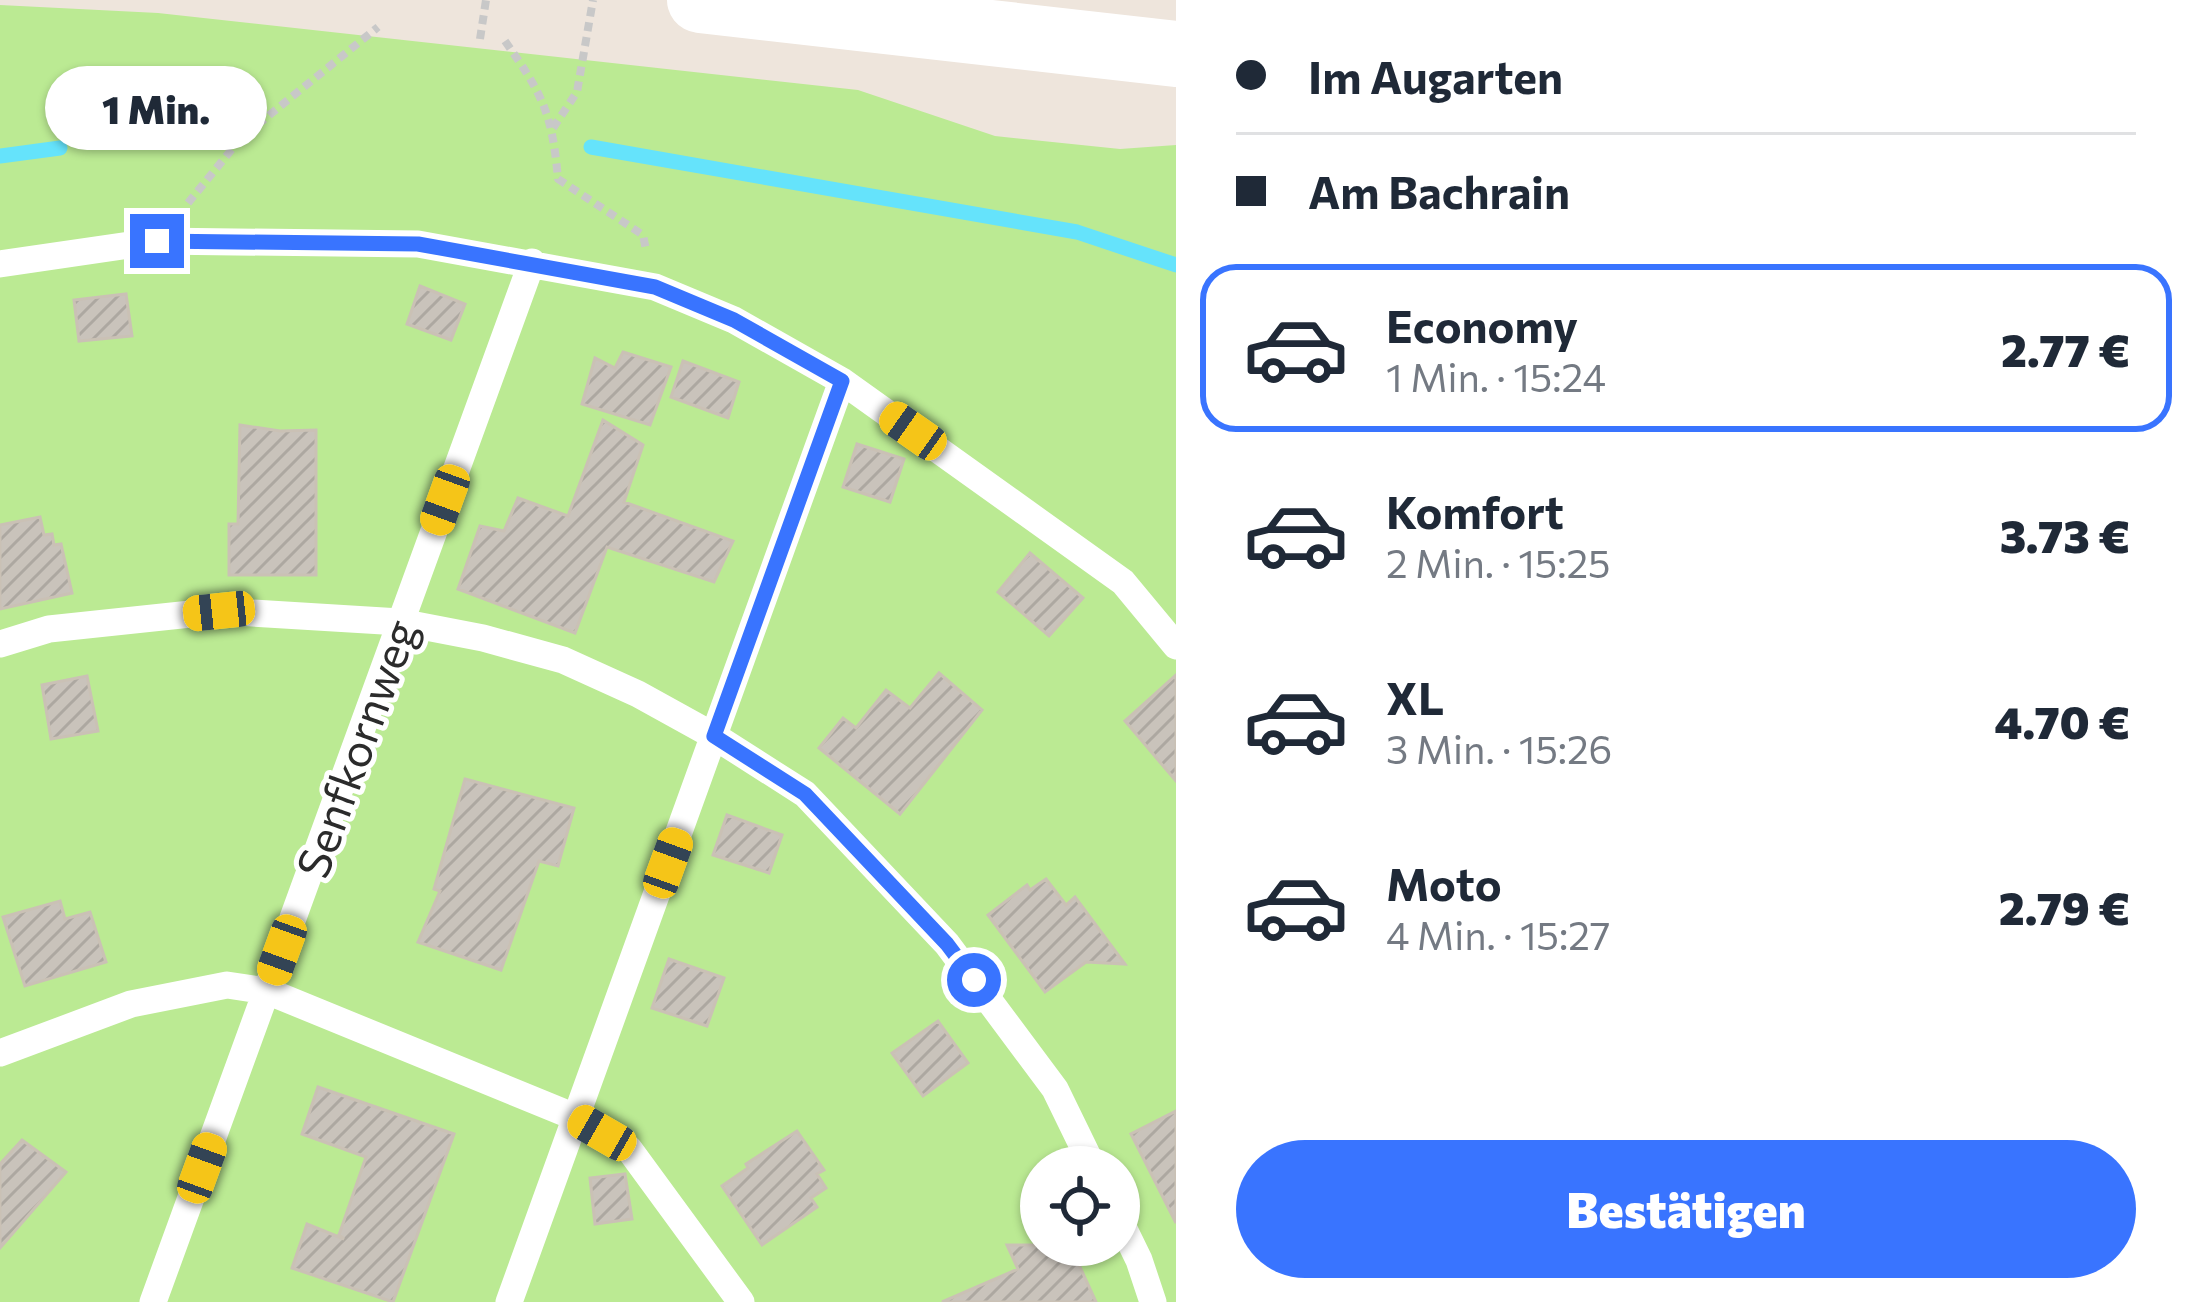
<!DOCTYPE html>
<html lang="de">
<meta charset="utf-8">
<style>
:root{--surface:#fff;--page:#f2f2f3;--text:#1f2937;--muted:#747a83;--line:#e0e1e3;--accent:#3974ff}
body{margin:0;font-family:Commissioner,sans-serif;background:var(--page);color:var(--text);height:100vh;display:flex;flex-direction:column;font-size:45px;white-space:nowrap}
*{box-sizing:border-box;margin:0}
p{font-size:39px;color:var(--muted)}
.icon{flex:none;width:66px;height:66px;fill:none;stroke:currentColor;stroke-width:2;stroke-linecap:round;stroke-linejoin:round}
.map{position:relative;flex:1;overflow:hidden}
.sheet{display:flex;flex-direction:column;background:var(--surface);width:1020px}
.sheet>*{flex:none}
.guide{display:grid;align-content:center;height:264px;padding:0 60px;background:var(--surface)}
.tools{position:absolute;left:1020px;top:1146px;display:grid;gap:24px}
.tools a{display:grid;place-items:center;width:120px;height:120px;border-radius:50%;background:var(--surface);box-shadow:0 3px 9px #0004;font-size:60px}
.end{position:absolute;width:54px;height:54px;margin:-27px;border:15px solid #3974ff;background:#fff;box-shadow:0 0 0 6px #fff}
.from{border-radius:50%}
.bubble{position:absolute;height:84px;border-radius:42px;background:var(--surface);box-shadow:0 3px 9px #0004;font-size:39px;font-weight:800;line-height:84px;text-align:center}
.car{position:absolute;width:36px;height:72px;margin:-36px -18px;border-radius:15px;box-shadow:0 0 9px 3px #0007;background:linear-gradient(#f5c518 24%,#345 0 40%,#f5c518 0 76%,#345 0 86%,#f5c518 0)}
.guide b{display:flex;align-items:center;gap:42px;height:114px;font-size:45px}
.guide b+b{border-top:3px solid var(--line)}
.guide i{width:30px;height:30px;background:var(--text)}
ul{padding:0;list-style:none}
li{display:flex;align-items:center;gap:36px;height:168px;margin:0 24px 18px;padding:0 36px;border:6px solid transparent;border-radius:36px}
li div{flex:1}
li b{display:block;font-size:45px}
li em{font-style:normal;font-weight:800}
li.current{border-color:var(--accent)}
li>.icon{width:108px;height:108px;stroke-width:1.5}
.action{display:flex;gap:24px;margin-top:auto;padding:24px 60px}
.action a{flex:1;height:138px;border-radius:72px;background:var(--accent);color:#fff;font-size:48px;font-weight:800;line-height:138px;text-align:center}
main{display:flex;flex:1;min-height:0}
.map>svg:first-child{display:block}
.grass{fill:#bbea93;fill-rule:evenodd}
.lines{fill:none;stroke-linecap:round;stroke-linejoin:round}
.stream{stroke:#65e3fb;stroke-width:15}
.building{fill:url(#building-hatch);stroke:#cac1b5;stroke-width:3}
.path{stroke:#c8c8c8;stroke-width:8;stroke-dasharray:9 6;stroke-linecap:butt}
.lane{stroke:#fff;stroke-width:27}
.secondary{stroke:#fff;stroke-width:66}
.route{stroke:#3974ff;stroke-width:15}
.labels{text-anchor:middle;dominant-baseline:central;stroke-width:10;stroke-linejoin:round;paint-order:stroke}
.street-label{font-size:45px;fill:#2b2b2b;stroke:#fff}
</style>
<main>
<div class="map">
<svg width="1176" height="1302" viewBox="0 0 1176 1302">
<defs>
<pattern id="building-hatch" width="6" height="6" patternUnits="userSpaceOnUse" patternTransform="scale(3)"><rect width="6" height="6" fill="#c9c3bb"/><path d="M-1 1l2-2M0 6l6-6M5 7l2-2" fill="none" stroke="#ada8a1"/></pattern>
</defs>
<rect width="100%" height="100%" fill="#eee5dc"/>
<!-- grass -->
<path class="grass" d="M0,5L158,13L858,90L995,136L1120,149L1176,145V1302H0ZM1041,1167H1119V1245H1041Z"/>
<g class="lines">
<!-- stream -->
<path class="stream" d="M591,147L1077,232L1176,265
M0,156L60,148"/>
</g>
<!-- building -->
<path class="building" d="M420,286L465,304L451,340L407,324Z
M126,294L132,336L79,341L74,300Z
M623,352L671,367L650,425L582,404L595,358L615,368Z
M683,361L739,382L728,418L671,397Z
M603,420L643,445L624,502L733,541L714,582L607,547L575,633L458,589L480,526L504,531L518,498L568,516Z
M240,425L280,431L316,430V575H229V524H238Z
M857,444L904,459L890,502L843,487Z
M40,517L44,535L52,534L54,545L61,544L72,593L0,609V525Z
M1030,553L1083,598L1049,636L998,592Z
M939,673L982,710L900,814L819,748L843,718L856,728L886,690L910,708Z
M1176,675V781L1125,721Z
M87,676L98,731L51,739L42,685Z
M465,779L574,808L558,866L539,861L501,970L418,942L440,891L434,889Z
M727,815L782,835L769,873L713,855Z
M1046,879L1066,905L1075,897L1125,964L1086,962L1045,992L988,915L1027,885L1030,890Z
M60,901L65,919L90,912L106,962L25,986L3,917Z
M669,959L724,978L707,1026L652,1008Z
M938,1021L968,1063L923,1096L892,1053Z
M318,1087L454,1134L393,1302L292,1268L307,1224L344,1239L339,1235L366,1157L302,1134Z
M1176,1111V1223L1131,1134Z
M797,1131L824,1170L817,1174L826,1188L811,1198L817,1207L762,1245L722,1186L748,1168L746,1164Z
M22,1140L66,1172L0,1248V1164Z
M625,1174L632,1219L595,1224L590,1178Z
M1007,1245H1070L1096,1302H942L1018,1269Z"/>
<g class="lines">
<!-- path -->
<path class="path" d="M480,39L486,0
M505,41C543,95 552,113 558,179L643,235L646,250
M553,128L577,92L593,0
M188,203L241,138L378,27"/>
<!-- lane -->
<path class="lane" d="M0,264L157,241L418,244L655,287L734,320L842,381L1123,582L1176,646
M0,644L49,629L219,611L400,622L483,638L563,660L638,694L714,736L805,794L947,944L1055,1089L1093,1167
M0,1053L131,1004L227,985L267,991L575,1117L629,1149L741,1302
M1119,1219L1139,1260L1153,1302
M153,1302L532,262
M509,1302L842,381"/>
<!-- secondary -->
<path class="secondary" d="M700,0L1176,54"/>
</g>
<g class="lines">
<!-- route -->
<path class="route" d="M157,241L418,244L655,287L734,320L842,381L714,736L805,794L947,944L974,980"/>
</g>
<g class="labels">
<!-- street labels -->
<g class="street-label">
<text transform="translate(355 748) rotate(-70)">Senfkornweg</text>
</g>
</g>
</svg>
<div class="tools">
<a><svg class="icon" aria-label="locate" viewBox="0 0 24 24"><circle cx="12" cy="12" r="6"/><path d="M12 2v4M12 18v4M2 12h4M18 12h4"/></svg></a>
</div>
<i class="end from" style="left:974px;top:980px"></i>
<i class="end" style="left:157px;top:241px"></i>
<div class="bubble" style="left:45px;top:66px;width:222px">1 Min.</div>
<i class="car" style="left:913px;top:431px;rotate:305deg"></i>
<i class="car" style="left:445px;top:500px;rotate:200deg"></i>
<i class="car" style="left:219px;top:611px;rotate:264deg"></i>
<i class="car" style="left:668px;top:863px;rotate:20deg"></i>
<i class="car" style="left:282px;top:950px;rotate:200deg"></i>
<i class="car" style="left:602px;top:1133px;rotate:300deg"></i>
<i class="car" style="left:202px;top:1168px;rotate:20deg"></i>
</div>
<section class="sheet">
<div class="guide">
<b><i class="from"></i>Im Augarten</b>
<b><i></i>Am Bachrain</b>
</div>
<ul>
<li class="current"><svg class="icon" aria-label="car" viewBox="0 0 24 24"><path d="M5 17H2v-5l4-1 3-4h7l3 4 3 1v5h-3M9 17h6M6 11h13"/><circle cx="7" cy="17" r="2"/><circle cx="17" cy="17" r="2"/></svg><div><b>Economy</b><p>1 Min. · 15:24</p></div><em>2.77 €</em></li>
<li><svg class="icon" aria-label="car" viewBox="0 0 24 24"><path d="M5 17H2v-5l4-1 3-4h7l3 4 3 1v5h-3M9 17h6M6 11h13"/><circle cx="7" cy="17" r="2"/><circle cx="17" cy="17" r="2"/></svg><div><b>Komfort</b><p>2 Min. · 15:25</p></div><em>3.73 €</em></li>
<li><svg class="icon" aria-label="car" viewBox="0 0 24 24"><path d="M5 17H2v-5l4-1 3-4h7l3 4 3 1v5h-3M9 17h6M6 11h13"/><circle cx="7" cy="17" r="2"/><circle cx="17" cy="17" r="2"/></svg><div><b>XL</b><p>3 Min. · 15:26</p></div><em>4.70 €</em></li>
<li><svg class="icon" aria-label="car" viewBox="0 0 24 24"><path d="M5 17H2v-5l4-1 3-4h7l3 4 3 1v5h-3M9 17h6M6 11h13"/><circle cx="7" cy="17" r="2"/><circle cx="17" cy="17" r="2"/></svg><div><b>Moto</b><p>4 Min. · 15:27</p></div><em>2.79 €</em></li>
</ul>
<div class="action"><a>Bestätigen</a></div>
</section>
</main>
